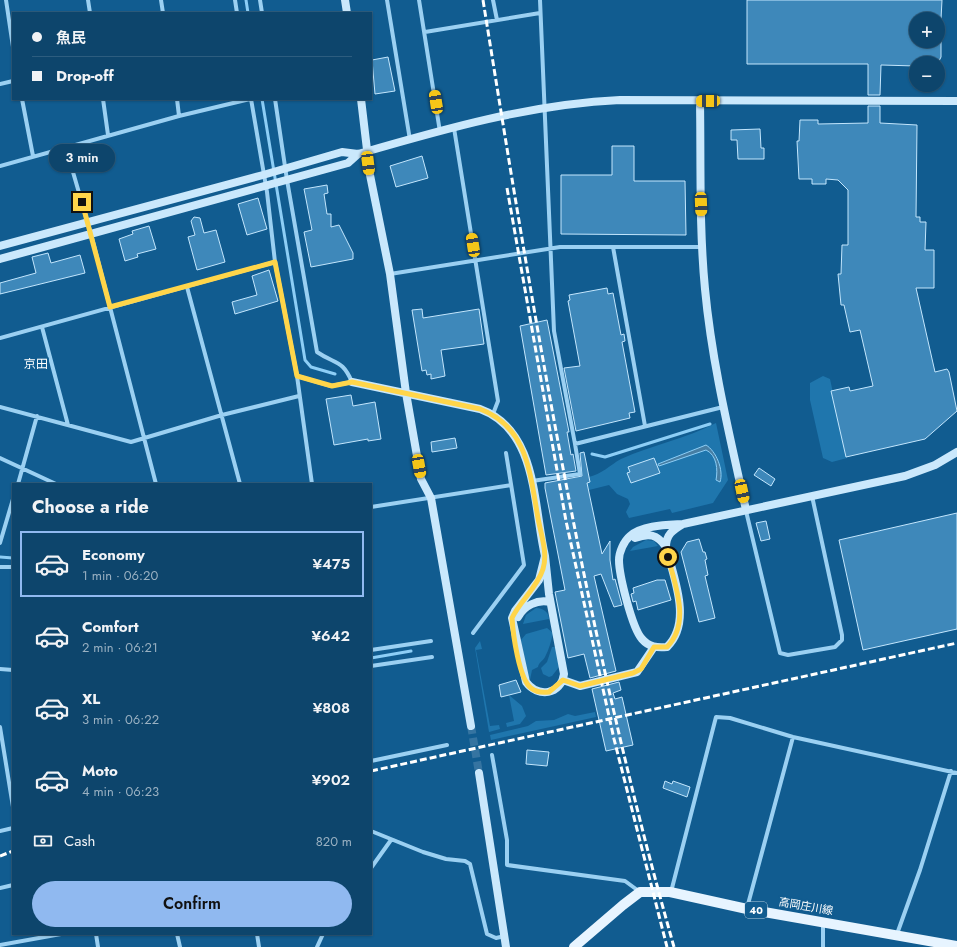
<!DOCTYPE html>
<meta charset="utf-8">
<style>
:root{--surface:#0d456c;--page:#164c72;--text:#f1f3f6;--muted:#9ab1c2;--line:#2d5d7f;--accent:#90b9f0}
body{margin:0;font-family:Jost,"Noto Sans JP",sans-serif;background:var(--page);color:var(--text);height:100vh;display:flex;flex-direction:column;font-size:15px;white-space:nowrap}
*{box-sizing:border-box;margin:0}
p{font-size:13px;color:var(--muted)}
.icon{flex:none;width:22px;height:22px;fill:none;stroke:currentColor;stroke-width:2;stroke-linecap:round;stroke-linejoin:round}
.map{position:relative;flex:1;overflow:hidden}
.panel{position:absolute;left:12px;top:483px;width:360px;height:452px;display:flex;flex-direction:column;background:var(--surface);border-radius:0px;box-shadow:0 1px 3px #0004,0 0 0 1px var(--line)}
.panel>*{flex:none}
.top-card{position:absolute;left:12px;top:12px;width:360px;height:88px;border-radius:0px;box-shadow:0 1px 3px #0004,0 0 0 1px var(--line);display:grid;align-content:center;height:88px;padding:0 20px;background:var(--surface)}
.controls{position:absolute;left:909px;top:12px;display:grid;gap:8px}
.controls a{display:grid;place-items:center;width:36px;height:36px;border-radius:50%;background:var(--surface);box-shadow:0 1px 3px #0004,0 0 0 1px var(--line);font-size:20px}
.end{position:absolute;width:18px;height:18px;margin:-9px;border:5px solid #ffd54a;background:#111;box-shadow:0 0 0 2px #111}
.from{border-radius:50%}
.bubble{position:absolute;height:28px;border-radius:14px;background:var(--surface);box-shadow:0 1px 3px #0004,0 0 0 1px var(--line);font-size:13px;font-weight:600;line-height:28px;text-align:center}
.car{position:absolute;width:12px;height:24px;margin:-12px -6px;border-radius:5px;box-shadow:0 0 3px 1px #0007;background:linear-gradient(#f5c518 24%,#345 0 40%,#f5c518 0 76%,#345 0 86%,#f5c518 0)}
.top-card b{display:flex;align-items:center;gap:14px;height:38px;font-size:15px}
.top-card b+b{border-top:1px solid var(--line)}
.top-card i{width:10px;height:10px;background:var(--text)}
ul{padding:0;list-style:none}
li{display:flex;align-items:center;gap:12px;height:66px;margin:0 8px 6px;padding:0 12px;border:2px solid transparent;border-radius:0px}
li div{flex:1}
li b{display:block;font-size:15px}
li em{font-style:normal;font-weight:600}
li.current{border-color:var(--accent)}
li>.icon{width:36px;height:36px;stroke-width:1.5}
h2{padding:0 20px;font-size:18px;line-height:48px}
.pay{display:flex;align-items:center;gap:10px;height:44px;padding:0 20px;font-size:15px}
.pay p{margin-inline-start:auto}
.action{display:flex;gap:8px;margin-top:auto;padding:8px 20px}
.action a{flex:1;height:46px;border-radius:24px;background:var(--accent);color:#111;font-size:16px;font-weight:600;line-height:46px;text-align:center}
.map>svg:first-child{display:block}
.green{fill:#1f76ad}
.water{fill:#477ea3;stroke:#8dcef6}
.lines{fill:none;stroke-linecap:round;stroke-linejoin:round}
.stream{stroke:#8dcef6;stroke-width:3}
.building{fill:#3e88ba;stroke:#c3e6fd}
.secondary-tunnel{stroke:#3574a1;stroke-width:8;stroke-dasharray:8 4;stroke-linecap:butt}
.street{stroke:#9bd0f2;stroke-width:4}
.secondary{stroke:#cae8fc;stroke-width:8}
.primary{stroke:#e7f4ff;stroke-width:10}
.rail{stroke:#fff;stroke-width:3;stroke-dasharray:7 3;stroke-linecap:butt}
.route{stroke:#ffd54a;stroke-width:5}
.labels{text-anchor:middle;dominant-baseline:central;stroke-width:4;stroke-linejoin:round;paint-order:stroke}
.shield{fill:#115c90;stroke:#b8cede;stroke-width:1}
.shield-label{font-size:10px;font-weight:bold;fill:#fff}
.street-label{font-size:11px;fill:#fff;stroke:#115c90}
.neighbourhood-label{font-size:12px;fill:#fff;stroke:#115c90}
</style>
<div class="map">
<svg width="957" height="947" viewBox="0 0 957 947">
<rect width="100%" height="100%" fill="#115c90"/>
<!-- green -->
<path class="green" d="M823,376L830,379L847,458L832,462L823,458L810,400V383Z
M716,423L728,480L713,503L672,513L670,509L629,518L626,512L630,504L628,499L617,494L609,485L589,490L587,483L590,482L589,477C602,474 610,465 621,459C652,445 685,439 716,423Z
M646,540L654,541L658,546L630,551L633,547Z
M536,608C543,608 549,612 549,619L523,624L526,615Z
M547,628L553,633C551,642 549,649 545,657C542,662 539,662 538,667L532,670L530,680L526,670L521,640L526,634Z
M480,641L482,649L476,650L490,726L499,725L500,729L489,732L475,648Z
M552,647H556L559,667L552,676L549,677L543,674L541,668L547,662Z
M509,695L522,706L526,716L520,724L507,727L506,723L514,721Z
M595,712L596,717L491,740L490,735L528,726L536,721L554,720L568,714L575,716Z"/>
<!-- water -->
<path class="water" d="M706,445C716,451 724,470 720,482L716,480C718,470 717,455 706,450L659,466L658,464Z"/>
<g class="lines">
<!-- stream -->
<path class="stream" d="M246,0L248,13
M262,99L305,360L311,367L335,374
M592,454L605,457L710,424
M0,557L13,558
M371,658L411,651"/>
</g>
<!-- building -->
<path class="building" d="M747,0H942L941,19H916V41H941V57L938,63H916V66L881,65L880,95H868V64H747Z
M388,57L395,91L375,94L372,60Z
M868,106H880V123L917,125L916,217H920V222H926L925,250H934V288H916L935,372L947,369L949,372L957,411L925,439L846,457L831,391L849,387L850,391L873,386L860,330L850,332L844,305H841L838,274H841L842,245H848V190L838,180L826,179V184H812V179H799L797,141H799L800,120H818V124L868,123Z
M760,129L761,148H764V159H738L737,140H731V130Z
M612,146H634V181H685L686,235L561,234V175H612Z
M422,156L428,178L396,187L390,166Z
M327,185L328,193L324,194L327,214H331V227L339,225L353,253V259L311,267L304,232L312,230L304,189Z
M258,198L267,229L247,235L238,204Z
M194,217L200,218L204,233L216,230L225,262L197,270L188,237L195,235L191,221Z
M149,226L156,249L137,254L138,257L125,261L119,239L133,234L132,231Z
M48,253L51,263L80,255L85,273L0,294V283L36,273L32,257Z
M269,270L278,301L235,314L232,302L257,295L252,276Z
M607,288L608,294L613,293L621,335L624,334L625,341L622,342L635,412L629,413L630,418L576,431L564,368L580,366L568,301L570,300L569,295Z
M422,309L423,318L479,309L484,344L441,350L445,376L431,379V374L427,375L426,370L422,371L412,310Z
M547,320L569,432H567L571,455L573,454L576,471L546,475L520,326Z
M351,395L353,406L375,402L381,439L368,441V439L334,445L326,399Z
M455,438L457,448L432,452L431,442Z
M584,452L590,482L587,483L602,554L610,541V560L613,580L615,579L622,605L614,607L601,574L594,576L616,671L590,678L584,654L568,658L555,592L565,590L545,488V483L582,476L580,453Z
M654,458L660,473L631,483L627,473L630,472L628,467Z
M759,468L775,479L771,486L754,475Z
M957,513V629L863,650L839,540Z
M766,521L770,539L761,541L756,523Z
M699,539L703,552H705L707,559L705,560L708,575L705,576L715,618L699,622L681,552L687,542Z
M657,580H665L671,600L638,610L636,601L633,602L631,594L634,593L633,588Z
M516,680L521,692L501,697L499,685Z
M619,682L621,690L613,693L615,699L622,697L633,745L606,751L592,689Z
M527,750L549,752L547,766L526,764Z
M665,781L672,784L673,781L690,787L687,797L663,788Z"/>
<g class="lines">
<!-- secondary-tunnel -->
<path class="secondary-tunnel" d="M471,726L479,773"/>
<!-- street -->
<path class="street" d="M6,0L13,47
M88,0L90,13
M161,0L163,13
M235,0L237,13
M260,0L262,13
M387,0L410,140
M419,0L440,132
M493,0L497,20
M540,0L554,331L575,444L723,407
M425,32L540,13
M0,84L13,81
M22,99L33,156
M103,99L108,135
M177,99L179,116
M251,99L267,192L275,262L297,376L312,484
M275,99L287,180L317,352C336,365 342,359 352,382L331,386L297,376
M454,128L498,401L493,414
M66,148L91,234L156,484
M0,166L179,116L250,99
M613,247L645,426
M390,274L560,247H702
M187,287L240,484
M42,327L68,425
M0,338L275,262
M0,407L131,442L222,415L299,396
M0,458L56,484
M532,481L580,474L575,444
M18,484L37,416
M371,507L511,485
M746,511L780,653L788,655L835,647L842,640V635L812,496
M0,543L13,499
M0,567H13
M473,633L524,565L506,453
M371,650L431,641
M371,666L432,657
M0,669L13,670
M0,727L13,807
M492,755L507,840V865L625,881L640,892
M371,761L447,745
M0,831L13,828
M371,831L423,852L446,859L465,861L470,864L487,934L496,938L505,936
M371,868L391,840
M0,888L13,885
M671,892L716,717L730,718L793,737L957,773
M747,908L793,737
M96,934L98,947
M177,934L180,947
M257,934L259,947
M897,934L920,870L951,771
M0,945L61,934
M317,947L323,934
M823,947V924"/>
<!-- secondary -->
<path class="secondary" d="M345,0L347,13
M361,99L370,175L390,274L406,393L421,479L431,498L471,726
M700,101C701,164 699,227 705,289C712,364 730,437 746,510
M0,246L263,175L342,152L358,154C444,129 531,104 620,100L957,101
M0,259L348,163L358,154
M352,382L480,409C538,430 533,505 545,556
M683,524C673,530 666,534 666,547C673,576 693,622 667,647C657,648 649,647 642,639C632,628 619,575 619,560C619,552 624,541 630,536C643,525 667,525 683,524L905,476L935,465L957,452
M635,538C649,533 657,534 666,547
M545,556L549,594L564,674C561,695 538,698 526,682L512,618L515,611L539,580Z
M518,617C524,606 537,599 550,602
M563,680L580,686L637,672L654,647
M479,773L506,947"/>
<!-- primary -->
<path class="primary" d="M574,947L623,905L640,892H670L747,909L957,946"/>
<!-- rail -->
<path class="rail" d="M483,0C534,318 586,637 674,947
M507,188L566,521L614,739L667,947
M371,771L957,643
M0,856L13,851"/>
</g>
<g class="lines">
<!-- route -->
<path class="route" d="M82,202L110,307L275,262L297,376L332,386L352,382L480,409C528,427 530,474 538,518C541,535 548,553 543,569C537,588 520,601 512,618C513,634 519,679 531,688C536,692 542,693 549,692L563,680L580,686L633,673L641,669L654,647H667C691,623 675,585 668,557"/>
</g>
<g class="labels">
<!-- shield labels -->
<rect class="shield" x="745" y="902" width="22" height="16" rx="3"/>
<g class="shield-label">
<text x="756" y="910">40</text>
</g>
<!-- street labels -->
<g class="street-label">
<text transform="translate(806 906) rotate(10)">高岡庄川線</text>
</g>
<!-- neighbourhood labels -->
<g class="neighbourhood-label">
<text x="36" y="364">京田</text>
</g>
</g>
</svg>
<div class="controls">
<a>+</a>
<a>−</a>
</div>
<i class="end from" style="left:668px;top:557px"></i>
<i class="end" style="left:82px;top:202px"></i>
<div class="bubble" style="left:49px;top:144px;width:66px">3 min</div>
<i class="car" style="left:708px;top:101px;rotate:269deg"></i>
<i class="car" style="left:436px;top:102px;rotate:351deg"></i>
<i class="car" style="left:368px;top:163px;rotate:173deg"></i>
<i class="car" style="left:701px;top:204px;rotate:178deg"></i>
<i class="car" style="left:473px;top:245px;rotate:351deg"></i>
<i class="car" style="left:419px;top:466px;rotate:170deg"></i>
<i class="car" style="left:742px;top:491px;rotate:168deg"></i>
<div class="top-card">
<b><i class="from"></i>魚民</b>
<b><i></i>Drop-off</b>
</div>
<section class="panel">
<h2>Choose a ride</h2>
<ul>
<li class="current"><svg class="icon" aria-label="car" viewBox="0 0 24 24"><path d="M5 17H2v-5l4-1 3-4h7l3 4 3 1v5h-3M9 17h6M6 11h13"/><circle cx="7" cy="17" r="2"/><circle cx="17" cy="17" r="2"/></svg><div><b>Economy</b><p>1 min · 06:20</p></div><em>¥475</em></li>
<li><svg class="icon" aria-label="car" viewBox="0 0 24 24"><path d="M5 17H2v-5l4-1 3-4h7l3 4 3 1v5h-3M9 17h6M6 11h13"/><circle cx="7" cy="17" r="2"/><circle cx="17" cy="17" r="2"/></svg><div><b>Comfort</b><p>2 min · 06:21</p></div><em>¥642</em></li>
<li><svg class="icon" aria-label="car" viewBox="0 0 24 24"><path d="M5 17H2v-5l4-1 3-4h7l3 4 3 1v5h-3M9 17h6M6 11h13"/><circle cx="7" cy="17" r="2"/><circle cx="17" cy="17" r="2"/></svg><div><b>XL</b><p>3 min · 06:22</p></div><em>¥808</em></li>
<li><svg class="icon" aria-label="car" viewBox="0 0 24 24"><path d="M5 17H2v-5l4-1 3-4h7l3 4 3 1v5h-3M9 17h6M6 11h13"/><circle cx="7" cy="17" r="2"/><circle cx="17" cy="17" r="2"/></svg><div><b>Moto</b><p>4 min · 06:23</p></div><em>¥902</em></li>
</ul>
<div class="pay"><svg class="icon" aria-label="cash" viewBox="0 0 24 24"><path d="M3 7h18v10H3z"/><circle cx="12" cy="12" r="2"/></svg>Cash<p>820 m</p></div>
<div class="action"><a>Confirm</a></div>
</section>
</div>
